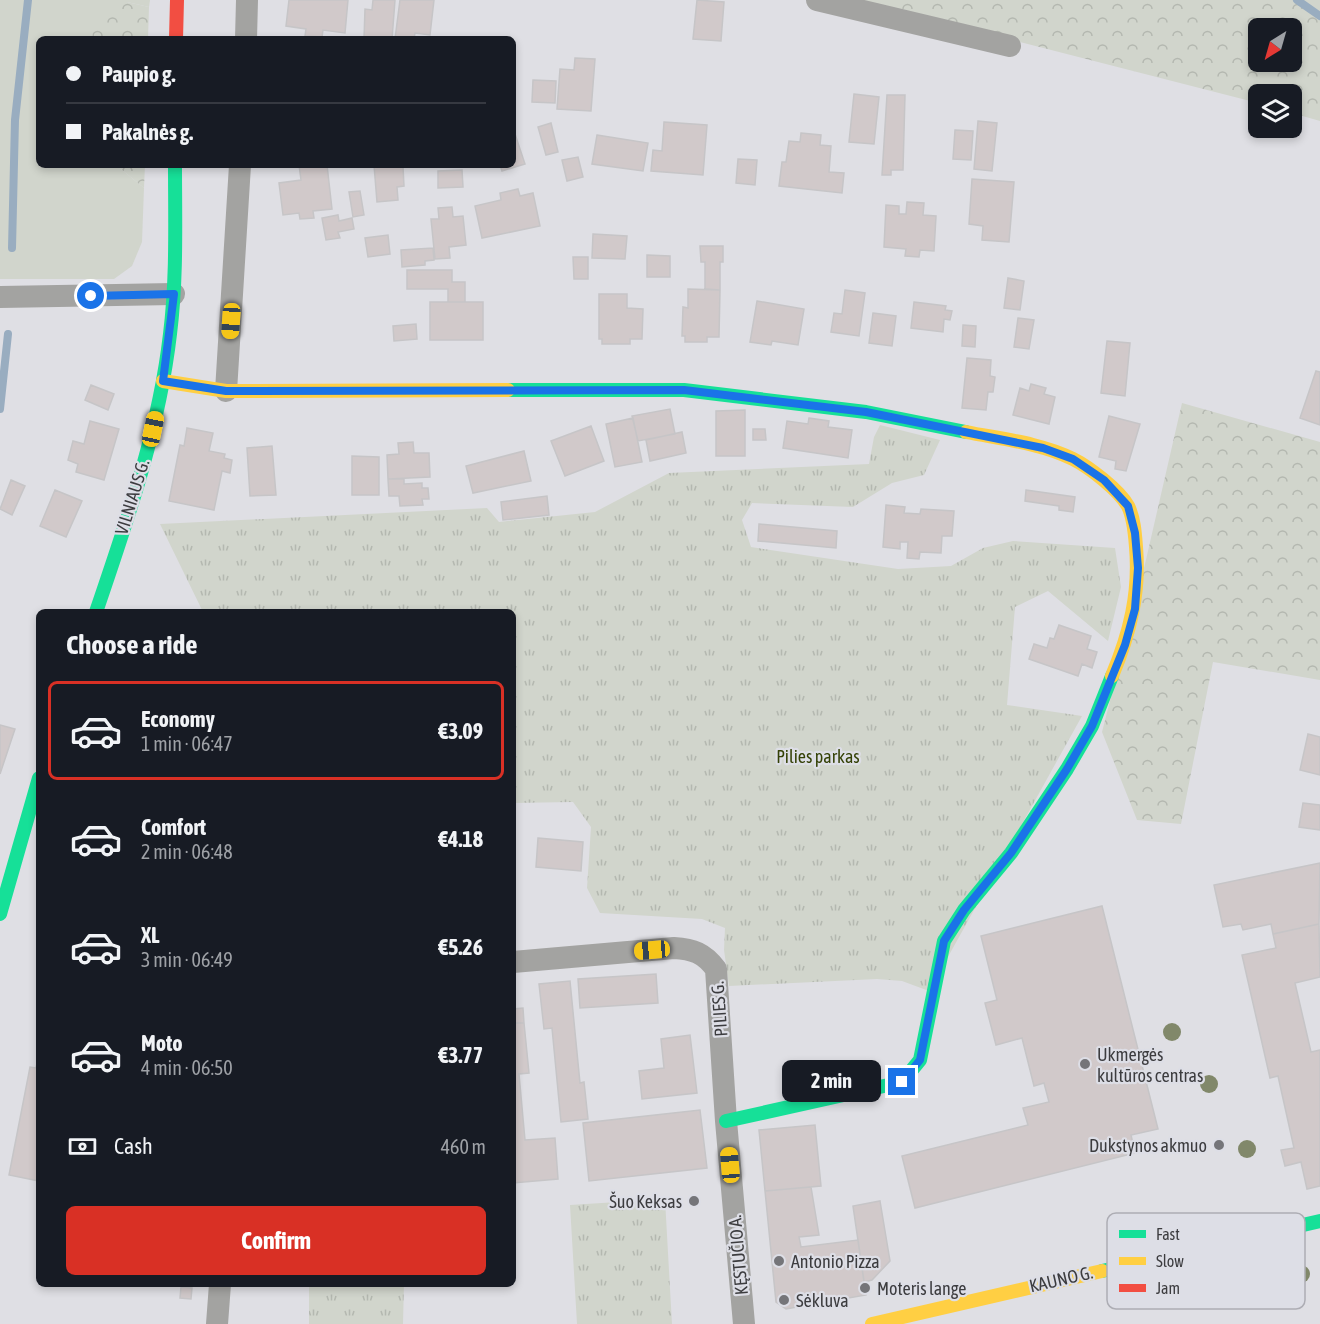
<!DOCTYPE html>
<meta charset="utf-8">
<style>
:root{--surface:#171b24;--page:#20242c;--text:#f1f3f6;--muted:#9ea1a6;--line:#363941;--accent:#d93025}
body{margin:0;font-family:"Asap Condensed",sans-serif;background:var(--page);color:var(--text);height:100vh;display:flex;flex-direction:column;font-size:22px;white-space:nowrap}
*{box-sizing:border-box;margin:0}
p{font-size:20px;color:var(--muted)}
.icon{flex:none;width:33px;height:33px;fill:none;stroke:currentColor;stroke-width:2;stroke-linecap:round;stroke-linejoin:round}
.map{position:relative;flex:1;overflow:hidden}
.sheet{position:absolute;left:36px;top:609px;width:480px;height:678px;display:flex;flex-direction:column;background:var(--surface);border-radius:9px;box-shadow:0 3px 9px #0003}
.sheet>*{flex:none}
.banner{position:absolute;left:36px;top:36px;width:480px;height:132px;border-radius:9px;box-shadow:0 3px 9px #0003;display:grid;align-content:center;height:132px;padding:0 30px;background:var(--surface)}
.needle{width:39px;rotate:217deg}
.buttons{position:absolute;left:1248px;top:18px;display:grid;gap:12px}
.buttons a{display:grid;place-items:center;width:54px;height:54px;border-radius:9px;background:var(--surface);box-shadow:0 3px 9px #0003;font-size:30px}
.end{position:absolute;width:27px;height:27px;margin:-14px;border:8px solid #1a73e8;background:#fff;box-shadow:0 0 0 3px #fff}
.from{border-radius:50%}
.bubble{position:absolute;height:42px;border-radius:9px;background:var(--surface);box-shadow:0 3px 9px #0003;font-size:20px;font-weight:700;line-height:42px;text-align:center}
.car{position:absolute;width:18px;height:36px;margin:-18px -9px;border-radius:8px;box-shadow:0 0 4px 2px #0007;background:linear-gradient(#f5c518 24%,#345 0 40%,#f5c518 0 76%,#345 0 86%,#f5c518 0)}
.banner b{display:flex;align-items:center;gap:21px;height:57px;font-size:22px}
.banner b+b{border-top:2px solid var(--line)}
.banner i{width:15px;height:15px;background:var(--text)}
ul{padding:0;list-style:none}
li{display:flex;align-items:center;gap:18px;height:99px;margin:0 12px 9px;padding:0 18px;border:3px solid transparent;border-radius:9px}
li div{flex:1}
li b{display:block;font-size:22px}
li em{font-style:normal;font-weight:700}
li.on{border-color:var(--accent)}
li>.icon{width:54px;height:54px;stroke-width:1.5}
h2{padding:0 30px;font-size:27px;line-height:72px}
.pay{display:flex;align-items:center;gap:15px;height:66px;padding:0 30px;font-size:22px}
.pay p{margin-inline-start:auto}
.button{display:flex;gap:12px;margin-top:auto;padding:12px 30px}
.button a{flex:1;height:69px;border-radius:9px;background:var(--accent);color:#fff;font-size:24px;font-weight:700;line-height:69px;text-align:center}
.map>svg:first-child{display:block}
.green{fill:#d1d5cc}
.forest{fill:url(#forest-crowns);fill-rule:evenodd}
.park{fill:url(#park-tufts)}
.lines{fill:none;stroke-linecap:round;stroke-linejoin:round}
.stream{stroke:#99adc0;stroke-width:8}
.building{fill:#d1c9ca;stroke:#c6c5c7;stroke-width:1.5}
.street{stroke:#a3a3a1;stroke-width:22}
.fast{stroke:#16e098;stroke-width:14}
.slow{stroke:#ffcf43;stroke-width:14}
.jam{stroke:#f24e42;stroke-width:14}
.tree{fill:#81886a}
.route{stroke:#1a73e8;stroke-width:8}
.poi-dot{fill:#757579;stroke:#dddee6;stroke-width:2}
.labels{text-anchor:middle;dominant-baseline:central;stroke-width:4.5;stroke-linejoin:round;paint-order:stroke}
.street-label{font-size:18px;fill:#3c3c3f;stroke:#dddee6}
.park-label{font-size:18px;fill:#344106;stroke:#dddee6}
.poi-label{font-size:18px;fill:#3c3c3f;stroke:#dddee6;text-anchor:start}
.key{fill:#dddee6;stroke:#adadb4;stroke-width:1.5}
.key-label{font-size:16px;fill:#3c3c3f}
</style>
<div class="map">
<svg width="1320" height="1324" viewBox="0 0 1320 1324">
<defs>
<pattern id="forest-crowns" width="20" height="18" patternUnits="userSpaceOnUse" patternTransform="scale(1.5)"><rect width="20" height="18" fill="#d1d5cc"/><path d="M2 6a3 3 0 1 1 6 0M12 15a3 3 0 1 1 6 0" fill="none" stroke="#b4b8b0"/></pattern>
<pattern id="park-tufts" width="24" height="20" patternUnits="userSpaceOnUse" patternTransform="scale(1.5)"><rect width="24" height="20" fill="#d1d5cc"/><path d="M3 7l-1-3M5 7V3M7 7l1-3M15 17l-1-3M17 17v-4M19 17l1-3" fill="none" stroke="#b4b8b0"/></pattern>
</defs>
<rect width="100%" height="100%" fill="#dfdfe4"/>
<!-- green -->
<path class="green" d="M0,0H150L149,7L127,2L93,31V39H39V165H116L144,188L142,242L132,266L114,279H0Z"/>
<!-- forest -->
<path class="forest" d="M856,0H1320V121L1292,113V94H1258V103ZM1258,28H1292V62H1258Z
M127,2L149,7L148,39H93L92,31L112,4Z
M116,165H145L144,188Z
M1182,403L1320,442V680L1213,662L1181,824L1137,820L1102,732L1145,564Z"/>
<!-- park -->
<path class="park" d="M880,425L940,440L924,475L892,483L853,507L752,503L742,520L751,547L898,569L951,566L983,548L1013,541L1115,548L1121,587L1108,641L1048,591L1015,607L1007,705L1082,716L929,991L902,981L877,979L729,986L724,950L725,928L702,919L600,913L587,888L591,827L573,802L513,803V612H203L160,524L487,508L499,522L595,512L669,473L869,464L874,437Z
M665,1199L672,1324H577L570,1205Z
M309,1284H404L403,1324H309Z"/>
<g class="lines">
<!-- stream -->
<path class="stream" d="M1297,0L1320,16
M12,248L15,120L28,0
M0,409L8,334"/>
</g>
<!-- building -->
<path class="building" d="M289,0H348L345,33L323,30L322,37L305,36L306,29L286,26Z
M373,0H395L392,39H364L365,9L372,10Z
M400,0H434L430,35L415,33L414,39H395Z
M697,0L724,2L721,41L693,39Z
M575,58L595,59L591,111L557,109L560,69L574,70Z
M533,80L556,81L555,103L532,102Z
M854,94L879,97L874,144L849,142Z
M887,95H905L903,170H891V175H882Z
M978,121L997,123L992,171L974,169Z
M664,122L707,125L703,175L651,171L653,150L662,151Z
M551,123L558,152L546,155L538,127Z
M513,128L525,164L502,171L500,165H513Z
M955,130L973,131L971,160L953,159Z
M801,133L821,135L820,145L831,146L829,172L844,173L842,193L779,186L782,162H786L789,141L800,142Z
M597,135L648,143L643,171L592,164Z
M578,157L583,177L567,181L562,160Z
M738,159L757,160L755,185L736,183Z
M299,165H327L332,209L313,211L314,218L300,219L299,213L283,215L279,183L301,180Z
M374,165L403,167L404,186L397,187L398,200L377,202Z
M462,170L463,187L438,188V171Z
M972,179L1014,182L1009,242L982,240L983,226L969,224Z
M518,189L520,196L533,193L540,226L482,238L475,206L501,200L500,193Z
M360,191L364,215L353,217L349,192Z
M907,202L924,203L923,215L936,216L934,251L920,250L919,257L905,256L906,249L884,247L886,205L899,206V214H906Z
M452,207L453,217L463,216L466,245L449,247L450,258L435,259L431,219H439L438,208Z
M338,215L339,221L352,218L354,229L338,232L340,238L326,240L322,218Z
M593,234L627,236L625,259L592,258Z
M388,235L390,254L368,257L365,238Z
M700,246H723V262H720V290L705,289V262H701Z
M433,248L434,260L425,261V265L402,267L401,250Z
M647,255L670,256V277H647Z
M573,257H588V279H574Z
M407,270H452V282H465V302H448V289H407Z
M1008,278L1024,281L1020,310L1004,308Z
M688,289L720,290L719,337H707V342H685V336H682L683,307L688,308Z
M845,290L865,293L859,336L831,332L834,313L842,314Z
M599,294H627V308L643,309L642,339H630V344H602V339H599Z
M757,301L804,309L798,345L772,341L771,345L750,342Z
M430,302H483V340H430Z
M914,302L946,306L945,310L952,311L950,320L944,319L943,332L911,328Z
M873,313L896,316L892,346L869,343Z
M1018,318L1034,320L1029,349L1014,347Z
M416,324L417,339L394,341L393,326Z
M963,325L976,326L975,347L962,346Z
M1107,341L1130,343L1125,396L1101,393Z
M967,358L991,360L990,376L995,377L993,392H988L986,410L962,408Z
M1316,371L1320,372V425L1300,418Z
M1031,384L1046,388L1044,394L1055,397L1049,424L1013,415L1020,388L1029,391Z
M91,385L114,394L108,410L85,400Z
M670,409L675,434L638,441L632,416Z
M745,410V456H716V411Z
M1109,416L1140,424L1126,471L1115,469L1116,461L1099,457Z
M633,418L642,462L615,467L606,424Z
M809,418L829,421L828,427L852,430L848,458L783,448L787,421L808,424Z
M90,421L119,429L104,480L76,472L78,464L68,460L73,441L84,444Z
M591,426L604,461L565,476L551,441Z
M187,428L213,433L209,451L225,454L224,458L232,460L230,473L222,471L214,510L169,501L180,445L184,446Z
M753,429H765L766,440H753Z
M682,432L686,453L650,461L646,440Z
M413,442L414,453H429L430,477L388,479L387,455L399,454L398,443Z
M272,446L276,495L250,496L247,448Z
M524,451L531,481L473,493L466,466Z
M352,456L379,457V495H352Z
M388,479H404V484L422,483V488H428L429,499H422L423,505L400,506L399,496H389Z
M11,480L25,486L12,515L0,509Z
M55,490L82,501L66,537L40,526Z
M1026,490L1075,497L1073,512L1059,510V506L1025,501Z
M547,496L549,515L503,520L501,502Z
M886,505L905,507L904,513L920,514L921,509L954,511L952,536H942L941,553L920,552L919,559L907,558L908,542H900V549L883,547Z
M759,524L837,531L836,548L758,541Z
M1059,625L1091,636L1087,649L1097,652L1092,668L1082,664L1078,676L1029,659L1034,644L1047,648L1050,638L1054,639Z
M0,725L15,729L0,774Z
M1308,734L1320,737V775L1300,770Z
M1303,803L1320,805V830L1299,827Z
M538,838L583,842L581,871L536,867Z
M1320,863L1319,924L1273,934L1271,924L1243,930L1241,924L1223,927L1214,885Z
M1102,906L1158,1129L1131,1135L1135,1153L915,1208L902,1156L1028,1125L1023,1108L1049,1102L1044,1083L1034,1086L1022,1038L996,1045L985,1003L997,1000L981,936Z
M1319,924L1320,977L1295,983L1311,1052L1320,1050V1186L1307,1189L1301,1162L1285,1166L1281,1150L1294,1148L1278,1076L1270,1078L1242,955L1276,948L1273,934Z
M656,974L658,1003L580,1008L578,979Z
M570,981L580,1083L584,1082L588,1119L561,1122L552,1028L544,1029L539,984Z
M523,1008L524,1023H513V1009Z
M513,1023H524L529,1073L519,1074L525,1140L555,1138L558,1179L513,1183Z
M690,1035L697,1093L642,1099L639,1071L664,1068L661,1039Z
M39,1054V1181L9,1175L30,1067L36,1068Z
M700,1110L707,1168L589,1181L583,1123Z
M815,1125L821,1186L765,1191L759,1130Z
M811,1187L819,1235L799,1237L801,1247L858,1240L866,1295L786,1309L776,1302L765,1191Z
M880,1201L890,1261L872,1280L864,1282L853,1206Z
M181,1287L192,1288L191,1299L180,1298Z"/>
<g class="lines">
<!-- street -->
<path class="street" d="M817,0L1010,46
M246,39L247,0
M0,297L174,294
M226,391L240,165
M513,962L674,948C693,949 704,953 716,969L726,1121L744,1324
M217,1324L220,1284"/>
<!-- fast -->
<path class="fast" d="M508,390H684L866,412L966,432
M96,612C127,521 159,430 170,334C177,278 175,221 175,165
M0,914L39,778
M726,1121L902,1082L920,1060L944,941L964,910L1011,853L1067,769L1092,726L1112,676
M1102,1271L1320,1221"/>
<!-- slow -->
<path class="slow" d="M163,381L226,391L508,390
M966,432C1001,439 1041,443 1073,459C1089,467 1119,490 1128,506C1134,518 1135,534 1136,547C1140,593 1130,633 1112,676
M872,1324L1102,1271"/>
<!-- jam -->
<path class="jam" d="M176,39L177,0"/>
</g>
<!-- trees -->
<g class="tree">
<circle cx="1172" cy="1032" r="9"/>
<circle cx="1209" cy="1084" r="9"/>
<circle cx="1247" cy="1149" r="9"/>
<circle cx="1301" cy="1274" r="9"/>
</g>
<g class="lines">
<!-- route -->
<path class="route" d="M91,296L174,294L163,381L226,391L684,390L866,412L1043,448L1073,459L1104,480L1128,506L1135,533L1138,568L1135,609L1125,645L1092,726L1067,769L1011,853L964,910L944,941L920,1060L902,1082"/>
</g>
<!-- markers -->
<g class="poi-dot">
<circle cx="1085" cy="1064" r="6"/>
<circle cx="1219" cy="1145" r="6"/>
<circle cx="694" cy="1201" r="6"/>
<circle cx="779" cy="1261" r="6"/>
<circle cx="865" cy="1288" r="6"/>
<circle cx="784" cy="1300" r="6"/>
</g>
<g class="labels">
<!-- street labels -->
<g class="street-label">
<text transform="translate(132 497) rotate(-73)">VILNIAUS G.</text>
<text transform="translate(719 1009) rotate(-94)">PILIES G.</text>
<text transform="translate(738 1255) rotate(-95)">KĘSTUČIO A.</text>
<text transform="translate(1061 1279) rotate(-13)">KAUNO G.</text>
</g>
<!-- park labels -->
<g class="park-label">
<text x="818" y="756">Pilies parkas</text>
</g>
<!-- poi labels -->
<g class="poi-label">
<text x="1097" y="1054">Ukmergės<tspan x="1097" dy="21">kultūros centras</tspan></text>
<text x="1207" y="1145" text-anchor="end">Dukstynos akmuo</text>
<text x="682" y="1201" text-anchor="end">Šuo Keksas</text>
<text x="791" y="1261">Antonio Pizza</text>
<text x="877" y="1288">Moteris lange</text>
<text x="796" y="1300">Sėkluva</text>
</g>
</g>
<!-- legend -->
<rect x="1107" y="1213" width="198" height="96" rx="9" class="key"/>
<rect x="1119" y="1230" width="27" height="8" fill="#16e098"/>
<rect x="1119" y="1257" width="27" height="8" fill="#ffcf43"/>
<rect x="1119" y="1284" width="27" height="8" fill="#f24e42"/>
<g class="key-label">
<text x="1156" y="1240">Fast</text>
<text x="1156" y="1267">Slow</text>
<text x="1156" y="1294">Jam</text>
</g>
</svg>
<div class="buttons">
<a><svg class="needle" viewBox="-14 -14 28 28"><path d="M0-13l5 13h-10z" fill="#e53935"/><path d="M0 13l5-13h-10z" fill="#9ea1a6"/></svg></a>
<a><svg class="icon" aria-label="layers" viewBox="0 0 24 24"><path d="M12 4l9 5-9 5-9-5zM3 14l9 5 9-5"/></svg></a>
</div>
<i class="end from" style="left:91px;top:296px"></i>
<i class="end" style="left:902px;top:1082px"></i>
<div class="bubble" style="left:782px;top:1060px;width:99px">2 min</div>
<i class="car" style="left:231px;top:321px;rotate:184deg"></i>
<i class="car" style="left:153px;top:429px;rotate:12deg"></i>
<i class="car" style="left:652px;top:950px;rotate:265deg"></i>
<i class="car" style="left:730px;top:1165px;rotate:355deg"></i>
<div class="banner">
<b><i class="from"></i>Paupio g.</b>
<b><i></i>Pakalnės g.</b>
</div>
<section class="sheet">
<h2>Choose a ride</h2>
<ul>
<li class="on"><svg class="icon" aria-label="car" viewBox="0 0 24 24"><path d="M5 17H2v-5l4-1 3-4h7l3 4 3 1v5h-3M9 17h6M6 11h13"/><circle cx="7" cy="17" r="2"/><circle cx="17" cy="17" r="2"/></svg><div><b>Economy</b><p>1 min · 06:47</p></div><em>€3.09</em></li>
<li><svg class="icon" aria-label="car" viewBox="0 0 24 24"><path d="M5 17H2v-5l4-1 3-4h7l3 4 3 1v5h-3M9 17h6M6 11h13"/><circle cx="7" cy="17" r="2"/><circle cx="17" cy="17" r="2"/></svg><div><b>Comfort</b><p>2 min · 06:48</p></div><em>€4.18</em></li>
<li><svg class="icon" aria-label="car" viewBox="0 0 24 24"><path d="M5 17H2v-5l4-1 3-4h7l3 4 3 1v5h-3M9 17h6M6 11h13"/><circle cx="7" cy="17" r="2"/><circle cx="17" cy="17" r="2"/></svg><div><b>XL</b><p>3 min · 06:49</p></div><em>€5.26</em></li>
<li><svg class="icon" aria-label="car" viewBox="0 0 24 24"><path d="M5 17H2v-5l4-1 3-4h7l3 4 3 1v5h-3M9 17h6M6 11h13"/><circle cx="7" cy="17" r="2"/><circle cx="17" cy="17" r="2"/></svg><div><b>Moto</b><p>4 min · 06:50</p></div><em>€3.77</em></li>
</ul>
<div class="pay"><svg class="icon" aria-label="cash" viewBox="0 0 24 24"><path d="M3 7h18v10H3z"/><circle cx="12" cy="12" r="2"/></svg>Cash<p>460 m</p></div>
<div class="button"><a>Confirm</a></div>
</section>
</div>
